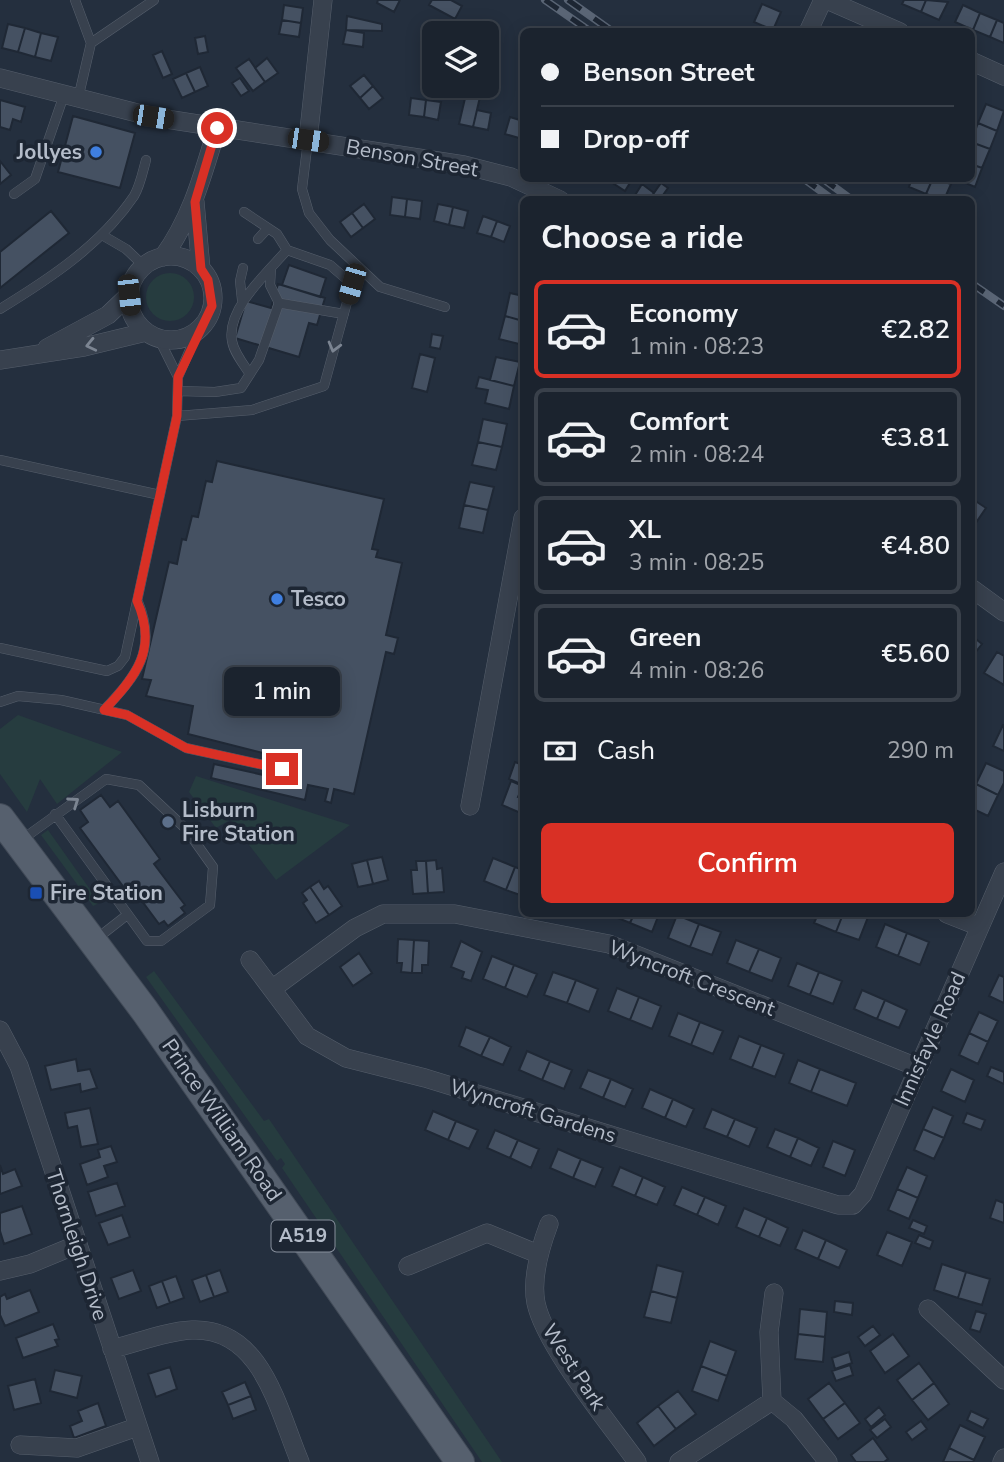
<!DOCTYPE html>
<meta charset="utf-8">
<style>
:root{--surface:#1b232e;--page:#282f3a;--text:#f1f3f6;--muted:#a0a4aa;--line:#39404a;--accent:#d93025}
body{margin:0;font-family:"Nunito Sans",sans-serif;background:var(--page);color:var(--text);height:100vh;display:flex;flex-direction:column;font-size:26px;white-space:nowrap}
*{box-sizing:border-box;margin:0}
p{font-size:23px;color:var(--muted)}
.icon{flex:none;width:38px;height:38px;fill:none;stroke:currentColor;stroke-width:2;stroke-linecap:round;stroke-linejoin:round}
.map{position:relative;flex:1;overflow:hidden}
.drawer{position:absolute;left:520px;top:196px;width:455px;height:721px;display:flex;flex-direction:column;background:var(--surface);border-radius:10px;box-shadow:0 4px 18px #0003,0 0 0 2px var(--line)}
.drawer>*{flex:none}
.guide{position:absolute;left:520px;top:28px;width:455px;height:154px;border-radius:10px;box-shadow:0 4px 18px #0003,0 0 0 2px var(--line);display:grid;align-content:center;height:154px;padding:0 21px;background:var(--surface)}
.fabs{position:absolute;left:422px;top:21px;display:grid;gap:14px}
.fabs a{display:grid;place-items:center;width:77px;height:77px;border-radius:10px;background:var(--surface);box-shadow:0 4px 18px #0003,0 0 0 2px var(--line);font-size:35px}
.end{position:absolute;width:32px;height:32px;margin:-16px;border:9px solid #d93025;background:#fff;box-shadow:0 0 0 4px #fff}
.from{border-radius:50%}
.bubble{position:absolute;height:49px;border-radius:10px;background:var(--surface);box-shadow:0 4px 18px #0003,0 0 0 2px var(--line);font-size:23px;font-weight:600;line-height:49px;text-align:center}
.car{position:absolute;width:21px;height:42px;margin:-21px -10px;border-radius:9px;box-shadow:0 0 5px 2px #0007;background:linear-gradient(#222 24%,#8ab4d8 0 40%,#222 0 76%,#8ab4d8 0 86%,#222 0)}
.guide b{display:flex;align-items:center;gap:24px;height:66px;font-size:26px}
.guide b+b{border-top:2px solid var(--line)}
.guide i{width:18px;height:18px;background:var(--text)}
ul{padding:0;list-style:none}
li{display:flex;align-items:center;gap:21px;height:98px;margin:0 14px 10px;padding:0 7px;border:4px solid var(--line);border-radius:10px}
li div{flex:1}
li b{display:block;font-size:26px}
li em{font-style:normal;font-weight:600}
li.active{border-color:var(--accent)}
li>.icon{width:63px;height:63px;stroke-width:1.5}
h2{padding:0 21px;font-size:32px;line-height:84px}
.pay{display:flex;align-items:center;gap:18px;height:77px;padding:0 21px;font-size:26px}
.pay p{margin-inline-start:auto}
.action{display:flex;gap:14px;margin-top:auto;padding:14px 21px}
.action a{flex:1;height:80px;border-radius:10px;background:var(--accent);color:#fff;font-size:28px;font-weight:600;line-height:80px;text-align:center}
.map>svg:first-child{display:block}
.green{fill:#263c3f}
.building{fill:#455162;stroke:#1f2835;stroke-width:2}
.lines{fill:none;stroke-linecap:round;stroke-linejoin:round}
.lane-casing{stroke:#565f6c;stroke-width:10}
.street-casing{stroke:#565f6c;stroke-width:19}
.primary-casing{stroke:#414a57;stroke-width:30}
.lane{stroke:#38414e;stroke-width:9}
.street{stroke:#38414e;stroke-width:18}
.primary{stroke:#56606e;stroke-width:28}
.rail-casing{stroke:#5a6575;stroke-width:8}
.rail{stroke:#1d2633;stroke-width:5;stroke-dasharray:16;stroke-linecap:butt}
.oneway{stroke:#7c8592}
.route{stroke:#d93025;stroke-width:9}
.shop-dot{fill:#3f7fe0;stroke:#1d2633;stroke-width:2.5}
.service-dot{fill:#5c6f8a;stroke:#1d2633;stroke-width:2.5}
.transit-dot{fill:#1a4fb4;stroke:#1d2633;stroke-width:2.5}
.labels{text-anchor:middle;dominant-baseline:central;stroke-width:7;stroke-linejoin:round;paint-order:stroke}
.shield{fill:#1d2633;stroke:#878f9c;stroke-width:2}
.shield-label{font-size:19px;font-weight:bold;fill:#b4bcc9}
.poi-label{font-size:21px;font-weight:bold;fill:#b4bcc9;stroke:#1d2633;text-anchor:start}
.street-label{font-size:21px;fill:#b4bcc9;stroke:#1d2633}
</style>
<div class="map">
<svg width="1004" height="1462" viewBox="0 0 1004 1462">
<rect width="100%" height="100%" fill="#242f3e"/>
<!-- green -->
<path class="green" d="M146 297a24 24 0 1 1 48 0a24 24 0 1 1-48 0Z
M18,715L122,752L57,804L40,779L27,812L0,774V729Z
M196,776L350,825L276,880L230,820L216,828L189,792Z
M48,830L94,895L102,897L101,902L93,906L41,835Z
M154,971L264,1121L269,1119L502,1462H482L282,1168L285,1164L281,1158L277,1161L146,977Z"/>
<!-- building -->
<path class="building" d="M378,0H400L394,12L377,3Z
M432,0H451L462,6L455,19L429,5Z
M904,0H926L921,12L902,4Z
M926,0L948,2L939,20L921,12Z
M762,4L781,12L773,30L754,22Z
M284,5L303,8L301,23L282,20Z
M963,5L980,13L973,30L955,22Z
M980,13L997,20L990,37L973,30Z
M347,16L382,24V31L346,30Z
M282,20L301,23L299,37L279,34Z
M997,20L1004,23V43L990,37Z
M8,24L25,28L18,52L2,48Z
M25,28L41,33L35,57L18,52Z
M346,30L364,33L363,47L343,44Z
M41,33L58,37L51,61L35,57Z
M205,36L208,52L198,54L195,38Z
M162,51L172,74L163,78L153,55Z
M267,58L278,73L265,82L255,68Z
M249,59L265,82L253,91L236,68Z
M200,67L208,86L195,92L186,73Z
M186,73L195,92L182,98L173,79Z
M364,75L373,86L360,98L350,86Z
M240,78L249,91L241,96L232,83Z
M373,86L383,98L369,109L360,98Z
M466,94L480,97L473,127L459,124Z
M411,98L426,100L424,117L409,115Z
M0,100L25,107L21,122L13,119L10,130L0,127Z
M426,100L441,102L438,120L424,117Z
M986,104L1004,111L997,131L978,123Z
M477,110L491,113L488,130L473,127Z
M73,116L135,133L120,188L58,172Z
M510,117L523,121L519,138L505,134Z
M978,123L997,131L990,149L971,142Z
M971,142L990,149L982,168L971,164Z
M0,161L11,175L0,184Z
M971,164L982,168L975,187L956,179L971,178Z
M605,178H633L625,191Z
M912,178H933L926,194L909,187Z
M933,178L951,184L944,200L926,194Z
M661,183L668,188L661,198L663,200H649Z
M642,184L654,193L649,200H632Z
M392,197L407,199L405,217L390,215Z
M407,199L422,201L420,219L405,217Z
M364,204L375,219L363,228L352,213Z
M438,204L453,207L449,225L434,221Z
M453,207L468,211L464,228L449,225Z
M51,211L69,233L0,288V252Z
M352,213L363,228L351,237L340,222Z
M483,216L497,221L491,237L477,233Z
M497,221L510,226L504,242L491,237Z
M289,265L326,278L320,297L282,285Z
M278,284L325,298L317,325L309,323L299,357L235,338L246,301L271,308Z
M510,293L523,296V321L505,316Z
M505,316L523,321V345L499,339Z
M432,334L443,336L440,349L430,347Z
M420,354L435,358L427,392L412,388Z
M496,357L520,362L514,386L490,380Z
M479,377L514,386L509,409L485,403L488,390L476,388Z
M483,419L507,424L502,447L478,442Z
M478,442L502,447L496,470L472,465Z
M217,461L384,499L372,549L378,550L376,557L402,563L386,635L398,638L394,654L386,652L354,794L334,789L331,803L325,801L328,789L308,785L305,800L211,778L214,764L286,780L291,760L188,734L193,706L146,696L151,680L142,679L169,562L177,564L182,539L186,540L192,516L198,517L206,481L212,482Z
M470,482L494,487L488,510L464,505Z
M971,498L986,508L971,530Z
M464,505L488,510L483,533L459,528Z
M971,635L982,644L971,658Z
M997,652L1004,656V685L984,673Z
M1003,725H1004V751L993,746Z
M515,762L523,765V785L509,779Z
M986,763L1004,771V783L998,795L976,784Z
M511,781L523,786L518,797L523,799V814L502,805Z
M976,784L998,795L988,816L971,808V794Z
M101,795L110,807L118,801L160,859L154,864L185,905L181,908L185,913L168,926L164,921L159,924L130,885L125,889L80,828L88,822L80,810Z
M382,857L388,880L373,884L367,860Z
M493,858L515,867L506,890L484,881Z
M367,860L373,884L358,887L352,864Z
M436,860L437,869L442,868L444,892L428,893L426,861Z
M416,861H426L428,893L413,894L411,870H417Z
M515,867L523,870V896L506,890Z
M319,881L324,889L328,886L342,906L329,915L310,887Z
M310,887L329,915L316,923L303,903L307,900L302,893Z
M608,914H634L630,923Z
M634,914H659L652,932L630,923Z
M818,914H843L836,932L814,923Z
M843,914L868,917L859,940L836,932Z
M677,915L699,924L690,947L668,938Z
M699,924L721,932L712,955L690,947Z
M885,924L907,933L898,956L876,947Z
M907,933L929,942L920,965L898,956Z
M398,939L414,940L412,973L401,972L402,963H397Z
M414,940L429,941L428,965H422V973H412Z
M736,940L759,949L749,972L727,963Z
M461,941L482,952L471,981L462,978L464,972L451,967Z
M759,949L781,958L772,981L749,972Z
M359,953L372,973L353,986L340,967Z
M492,956L514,965L505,988L483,979Z
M797,963L819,972L810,995L788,986Z
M514,965L537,974L527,997L505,988Z
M553,972L576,980L567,1003L544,995Z
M819,972L842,981L833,1004L810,995Z
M999,975L1004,977V1003L989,996Z
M576,980L598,989L589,1012L567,1003Z
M617,988L639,997L630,1020L608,1011Z
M862,990L885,1000L877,1019L854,1009Z
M639,997L661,1006L652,1029L630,1020Z
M885,1000L907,1010L899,1028L877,1019Z
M979,1012L998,1021L988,1042L969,1033Z
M678,1013L700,1022L691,1045L669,1036Z
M700,1022L723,1031L713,1054L691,1045Z
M466,1027L490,1037L481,1056L459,1046Z
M969,1033L988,1042L978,1064L959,1055Z
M739,1036L761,1045L752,1068L730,1059Z
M490,1037L511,1047L503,1065L481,1056Z
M761,1045L784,1054L775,1077L752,1068Z
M527,1051L550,1061L542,1080L519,1070Z
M76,1059L78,1071L90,1069L97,1088L81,1092L80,1084L51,1090L45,1066Z
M798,1060L820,1069L811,1092L789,1083Z
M550,1061L572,1070L564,1089L542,1080Z
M991,1067L1004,1072V1084L987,1076Z
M820,1069L856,1083L847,1106L811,1092Z
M951,1069L974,1080L965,1102L941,1091Z
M588,1070L611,1079L603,1098L580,1088Z
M611,1079L633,1089L625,1107L603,1098Z
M650,1089L673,1099L665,1118L642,1108Z
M673,1099L694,1109L686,1127L665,1118Z
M933,1107L953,1116L944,1138L923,1129Z
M90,1108L98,1144L81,1147L77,1126L68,1128L65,1113Z
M712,1109L735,1119L727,1137L704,1128Z
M433,1111L456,1121L448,1140L425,1130Z
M967,1113L985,1120L981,1130L963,1123Z
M735,1119L757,1128L749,1147L727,1137Z
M456,1121L478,1130L469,1149L448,1140Z
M775,1129L798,1138L790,1157L767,1147Z
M923,1129L944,1138L934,1159L914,1150Z
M495,1130L518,1140L510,1158L487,1148Z
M798,1138L819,1148L811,1166L790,1157Z
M518,1140L539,1149L531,1168L510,1158Z
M833,1141L855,1150L845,1176L823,1167Z
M111,1146L117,1162L104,1166L108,1177L87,1185L80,1164L100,1157L98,1150Z
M558,1149L581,1159L573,1178L550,1168Z
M581,1159L603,1168L595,1187L573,1178Z
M0,1165L3,1174L15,1169L22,1186L0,1194Z
M620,1167L643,1177L635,1196L612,1186Z
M907,1167L927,1176L918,1198L897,1189Z
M643,1177L665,1187L657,1205L635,1196Z
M117,1183L125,1206L96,1216L88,1192Z
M682,1187L705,1197L697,1215L674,1205Z
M897,1189L918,1198L909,1219L888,1210Z
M705,1197L726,1206L718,1225L697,1215Z
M996,1200L1004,1203V1223L990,1218Z
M22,1206L32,1234L4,1244L0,1231V1213Z
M744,1208L767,1218L759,1237L736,1227Z
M122,1215L130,1237L108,1245L99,1223Z
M767,1218L788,1228L780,1246L759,1237Z
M913,1220L927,1226L924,1234L909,1228Z
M803,1230L826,1240L818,1259L795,1249Z
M887,1232L912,1242L902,1266L877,1255Z
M919,1235L933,1241L930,1249L915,1243Z
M826,1240L847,1250L839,1268L818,1259Z
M942,1264L966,1272L958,1298L934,1290Z
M657,1265L683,1272L677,1298L651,1291Z
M133,1270L141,1291L119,1299L111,1278Z
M220,1270L228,1292L214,1297L206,1275Z
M966,1272L990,1279L982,1305L958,1298Z
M206,1275L214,1297L200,1302L192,1280Z
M176,1276L184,1298L170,1303L162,1281Z
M162,1281L170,1303L157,1308L149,1286Z
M30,1290L39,1312L5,1326L0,1315V1297L5,1294L7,1299Z
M651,1291L677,1298L671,1323L644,1317Z
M835,1301L853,1303L852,1315L834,1312Z
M800,1309L827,1312L825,1337L798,1334Z
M976,1311L986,1314L980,1332L970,1329Z
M53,1324L59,1339L55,1340L58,1346L23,1358L16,1338Z
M873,1326L880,1335L865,1346L858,1337Z
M798,1334L825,1337L823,1362L795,1359Z
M893,1334L909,1356L885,1373L870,1351Z
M710,1341L736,1351L727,1376L701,1366Z
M849,1352L852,1363L835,1369L832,1358Z
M919,1363L934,1383L912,1400L897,1380Z
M850,1365L853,1375L836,1381L832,1371Z
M701,1366L727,1376L718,1401L692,1391Z
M170,1367L177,1389L156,1397L148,1374Z
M55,1370L82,1376L77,1398L50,1391Z
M35,1379L41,1403L14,1410L8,1386Z
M245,1382L251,1396L228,1405L222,1392Z
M829,1383L845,1403L823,1419L808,1399Z
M934,1383L949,1404L928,1420L912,1400Z
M678,1391L696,1414L676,1429L658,1406Z
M251,1396L256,1410L233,1419L228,1405Z
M98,1403L106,1426L74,1438L70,1426L82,1421L78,1411Z
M845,1403L860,1423L838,1439L823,1419Z
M658,1406L676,1429L654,1446L637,1423Z
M879,1407L885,1415L871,1427L865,1419Z
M971,1411L988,1419L983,1428L967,1420Z
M885,1419L891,1427L877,1438L870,1430Z
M921,1421L927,1429L912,1440L906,1432Z
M960,1425L985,1437L974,1460L949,1448Z
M873,1438L888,1459L884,1462H856L851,1455Z
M949,1448L974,1460L973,1462H943Z"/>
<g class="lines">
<!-- lane casing -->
<g class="lane-casing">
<path id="lane" d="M75,0L91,43L78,99
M91,43L154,0
M308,140L302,189L309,213L330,240L380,287L445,307
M14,194L35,179L64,95
M244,212L277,234L287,250
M102,235L126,249L144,266
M258,239L268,228
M242,300L240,281L243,268
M279,303L344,314
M0,309C49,279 101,245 134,196C140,186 143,171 146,160
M178,377L199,329
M178,391L215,392L241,388L259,360L279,303L270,285L271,268
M177,416L252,410L324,386L352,284L330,265L287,250C268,272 226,309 232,341C234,353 244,365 250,374
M0,460L160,495
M0,648L107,671L118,666L125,657L177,416L178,377L159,339
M0,702L18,696L61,700L127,715L186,748L282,769
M104,710C136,676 158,650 138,602
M20,841L106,779L139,785L186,829L213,867L210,905L161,941H147L55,814
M95,940L127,915"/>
</g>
<!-- street casing -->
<g class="street-casing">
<path id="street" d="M827,0L900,32
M808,32L823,0
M971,61L1004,76
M0,78L153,117L464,165L511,177L560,200
M308,140L323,0
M195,202L201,269
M129 298a42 42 0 1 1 84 0a42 42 0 1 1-84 0Z
M163,257C192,217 203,174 217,128
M47,348L108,315L129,295
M0,360L84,347L146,332
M971,588L1004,612
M470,806L523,518
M947,914L980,927
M250,960L307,1036L346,1058L425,1078L838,1205H853L863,1194L1004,872
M272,989L355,928L383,914H455L609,944L917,1067
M0,1030L19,1066L150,1462
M549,1224C540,1248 531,1278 536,1303C545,1346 610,1424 637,1462
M408,1266L487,1233L538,1254
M0,1271L30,1264L76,1245
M774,1293L769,1332L772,1401L794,1419L828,1462
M928,1309L1004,1380
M112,1349C137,1343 166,1331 192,1330C262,1327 278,1410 300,1462
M20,1445L77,1448L137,1427
M679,1462L772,1401
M1002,1462L1004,1458"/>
</g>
<!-- primary casing -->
<g class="primary-casing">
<path id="primary" d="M0,818L145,1011L460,1462"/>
</g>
<!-- lane -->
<use href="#lane" class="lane"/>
<!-- street -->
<use href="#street" class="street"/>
<!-- primary -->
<use href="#primary" class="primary"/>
<!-- rail casing -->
<g class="rail-casing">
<path id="rail" d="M545,0L591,32
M568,0L613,32
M803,178L833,200
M822,178L852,200
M971,283L1004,306"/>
</g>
<!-- rail -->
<use href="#rail" class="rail"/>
</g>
<!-- one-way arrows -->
<defs><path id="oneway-chevron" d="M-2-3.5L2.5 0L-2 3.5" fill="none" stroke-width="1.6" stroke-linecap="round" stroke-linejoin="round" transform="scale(1.75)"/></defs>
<g class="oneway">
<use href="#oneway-chevron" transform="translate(91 345) rotate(167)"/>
<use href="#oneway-chevron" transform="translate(334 347) rotate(105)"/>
<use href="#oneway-chevron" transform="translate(74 802) rotate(-35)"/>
</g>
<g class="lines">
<!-- route -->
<path class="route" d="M217,128L195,202L201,269L208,280L212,306L178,377L177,416L137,601C158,648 137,676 104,710L127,715L186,748L282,769"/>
</g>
<!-- markers -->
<g class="shop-dot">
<circle cx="96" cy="152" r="7"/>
<circle cx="277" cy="599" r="7"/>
</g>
<circle class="service-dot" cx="168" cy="822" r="7"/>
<rect class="transit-dot" x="29" y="886" width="14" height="14" rx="3.5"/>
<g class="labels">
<!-- shield labels -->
<rect class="shield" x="271.5" y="1220.5" width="63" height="31" rx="5"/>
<g class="shield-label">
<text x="303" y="1236">A519</text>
</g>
<!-- poi labels -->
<g class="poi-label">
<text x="82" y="152" text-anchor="end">Jollyes</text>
<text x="291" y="599">Tesco</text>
<text x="182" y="810">Lisburn<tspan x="182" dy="24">Fire Station</tspan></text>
<text x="50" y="893">Fire Station</text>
</g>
<!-- street labels -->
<g class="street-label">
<text transform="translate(412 158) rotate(10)">Benson Street</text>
<text transform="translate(692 978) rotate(21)">Wyncroft Crescent</text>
<text transform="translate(930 1039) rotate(-66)">Innisfayle Road</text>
<text transform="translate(533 1111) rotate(17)">Wyncroft Gardens</text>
<text transform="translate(222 1120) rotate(55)">Prince William Road</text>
<text transform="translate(77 1245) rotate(72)">Thornleigh Drive</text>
<text transform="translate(574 1367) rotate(57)">West Park</text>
</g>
</g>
</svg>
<div class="fabs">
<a><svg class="icon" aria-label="layers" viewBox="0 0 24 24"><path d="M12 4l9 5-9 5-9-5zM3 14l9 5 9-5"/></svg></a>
</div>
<i class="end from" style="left:217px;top:128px"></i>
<i class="end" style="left:282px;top:769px"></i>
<div class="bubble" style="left:224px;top:667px;width:116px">1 min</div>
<i class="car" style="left:153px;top:117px;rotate:99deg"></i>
<i class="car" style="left:308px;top:140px;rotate:98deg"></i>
<i class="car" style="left:352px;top:284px;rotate:196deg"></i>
<i class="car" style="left:129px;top:295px;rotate:174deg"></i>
<div class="guide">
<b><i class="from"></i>Benson Street</b>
<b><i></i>Drop-off</b>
</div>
<section class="drawer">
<h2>Choose a ride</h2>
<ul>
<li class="active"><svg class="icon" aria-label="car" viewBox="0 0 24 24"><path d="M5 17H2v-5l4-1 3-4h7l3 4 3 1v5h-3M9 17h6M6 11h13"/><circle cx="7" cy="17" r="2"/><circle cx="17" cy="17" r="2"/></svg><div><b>Economy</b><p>1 min · 08:23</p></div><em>€2.82</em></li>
<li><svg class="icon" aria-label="car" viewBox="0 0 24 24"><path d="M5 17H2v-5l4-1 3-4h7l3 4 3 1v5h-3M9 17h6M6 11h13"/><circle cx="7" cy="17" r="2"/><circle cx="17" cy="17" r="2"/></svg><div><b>Comfort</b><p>2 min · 08:24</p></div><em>€3.81</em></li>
<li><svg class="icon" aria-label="car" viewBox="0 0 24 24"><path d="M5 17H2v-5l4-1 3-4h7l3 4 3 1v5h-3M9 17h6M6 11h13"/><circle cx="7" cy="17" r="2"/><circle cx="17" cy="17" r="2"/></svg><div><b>XL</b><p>3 min · 08:25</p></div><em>€4.80</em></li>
<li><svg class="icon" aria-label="car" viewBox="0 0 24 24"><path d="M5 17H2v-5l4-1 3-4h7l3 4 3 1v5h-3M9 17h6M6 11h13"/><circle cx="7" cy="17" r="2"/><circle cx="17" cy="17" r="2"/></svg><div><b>Green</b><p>4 min · 08:26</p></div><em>€5.60</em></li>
</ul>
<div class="pay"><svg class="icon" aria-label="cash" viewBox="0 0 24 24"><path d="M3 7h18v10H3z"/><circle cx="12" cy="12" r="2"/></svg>Cash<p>290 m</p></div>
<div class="action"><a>Confirm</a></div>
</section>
</div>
